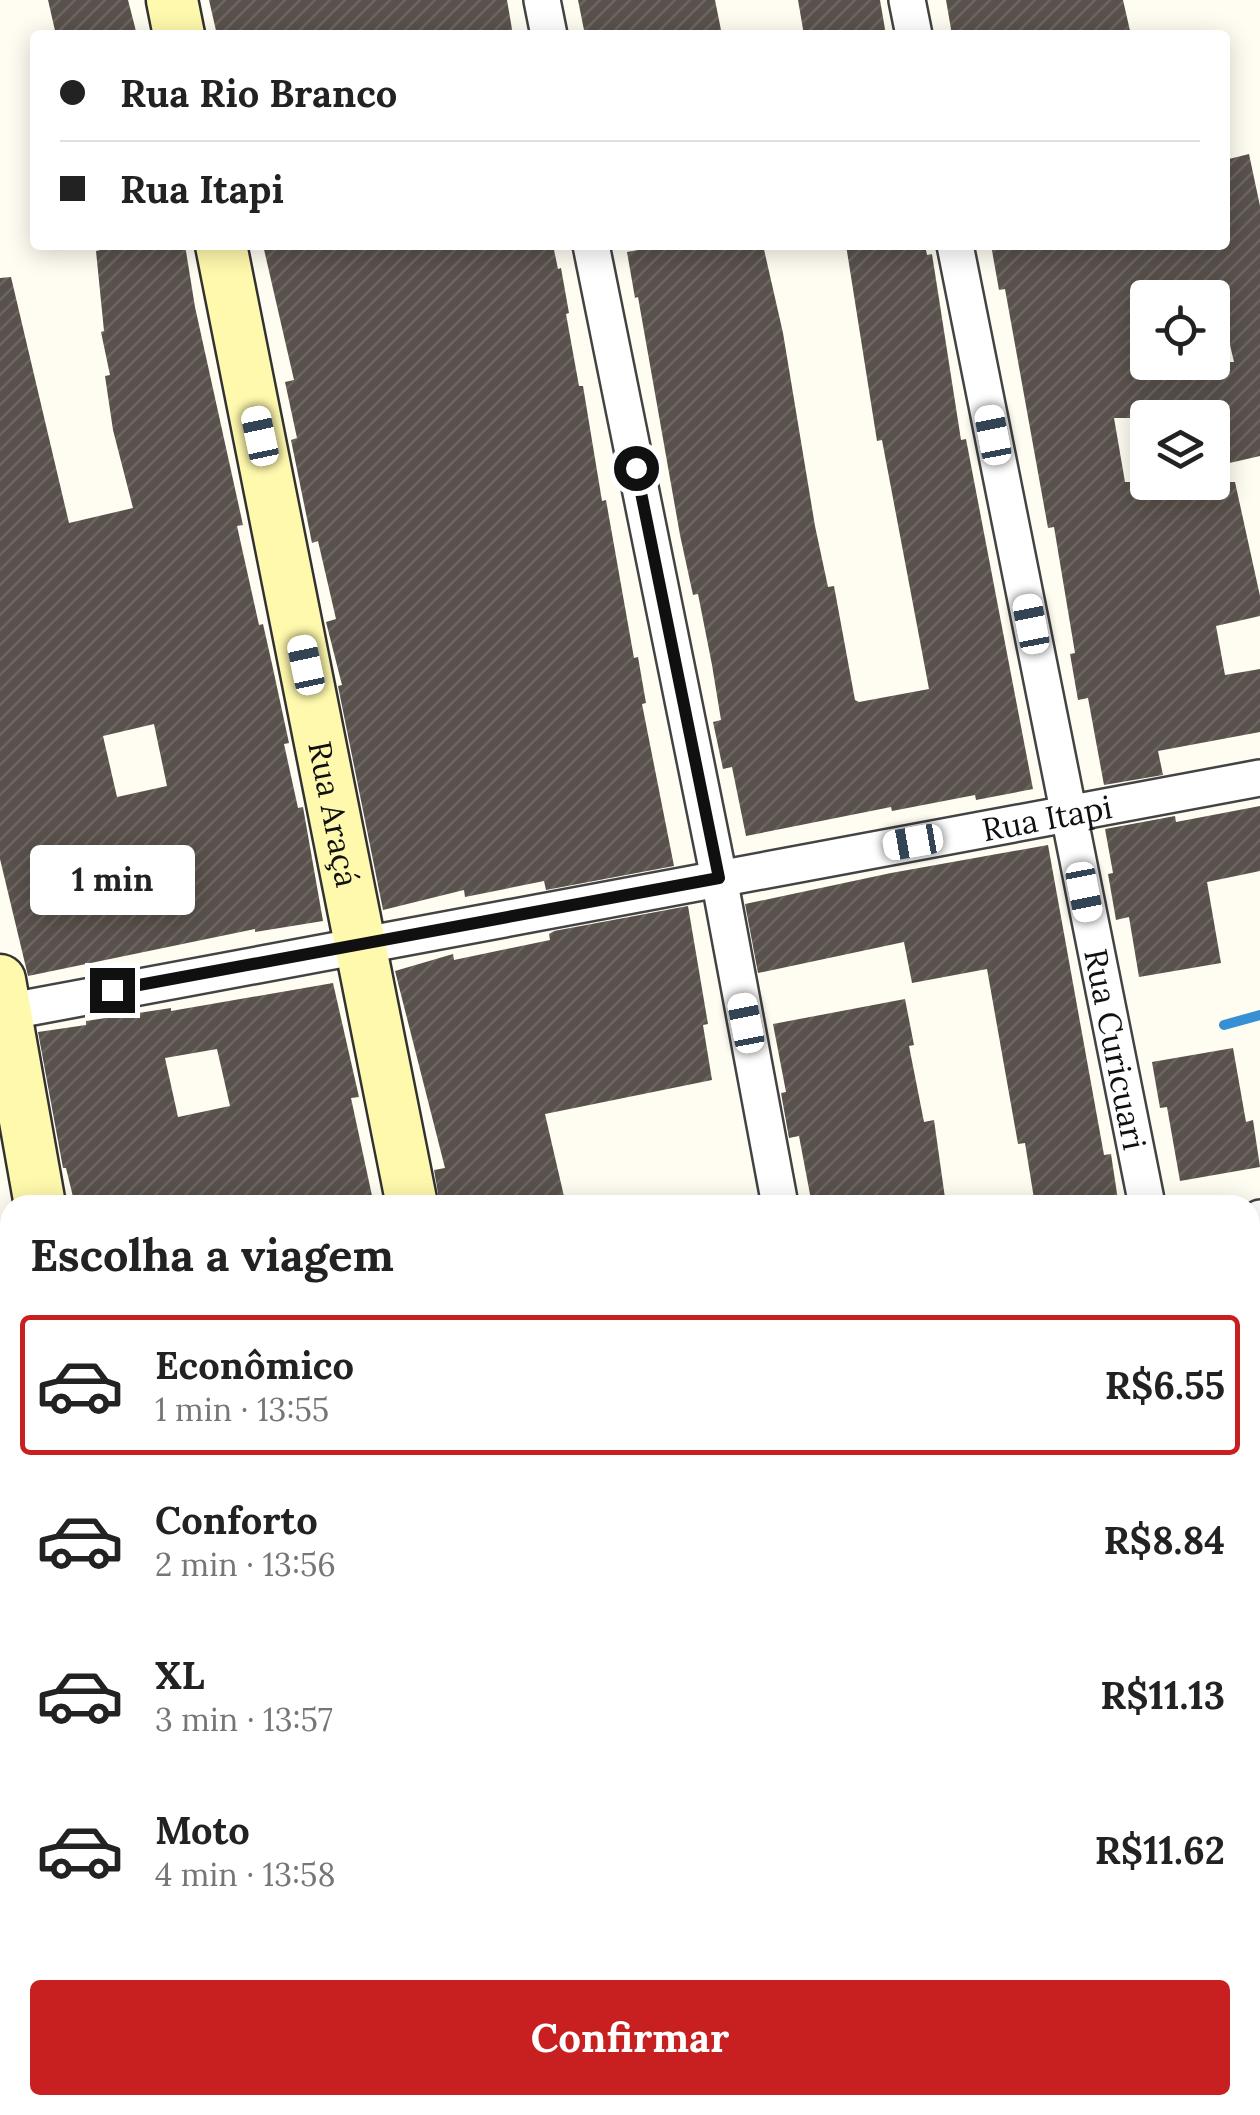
<!DOCTYPE html>
<html lang="pt">
<meta charset="utf-8">
<style>
:root{--surface:#fff;--page:#f6f6f6;--text:#222;--muted:#767676;--line:#e0e0e0;--accent:#c81f20}
body{margin:0;font-family:Lora,serif;background:var(--page);color:var(--text);height:100vh;display:flex;flex-direction:column;font-size:38px;white-space:nowrap}
*{box-sizing:border-box;margin:0}
p{font-size:32px;color:var(--muted)}
.icon{flex:none;width:55px;height:55px;fill:none;stroke:currentColor;stroke-width:2;stroke-linecap:round;stroke-linejoin:round}
.map{position:relative;flex:1;overflow:hidden}
.side{position:absolute;left:0px;top:1195px;width:1260px;height:920px;display:flex;flex-direction:column;background:var(--surface);border-radius:30px 30px 0 0;box-shadow:0 5px 25px #0003}
.side>*{flex:none}
.hud{position:absolute;left:30px;top:30px;width:1200px;height:220px;border-radius:10px;box-shadow:0 5px 25px #0003;display:grid;align-content:center;height:220px;padding:0 30px;background:var(--surface)}
.fabs{position:absolute;left:1130px;top:280px;display:grid;gap:20px}
.fabs a{display:grid;place-items:center;width:100px;height:100px;border-radius:10px;background:var(--surface);box-shadow:0 5px 25px #0003;font-size:50px}
.end{position:absolute;width:45px;height:45px;margin:-22px;border:12px solid #101010;background:#fff;box-shadow:0 0 0 5px #fff}
.from{border-radius:50%}
.bubble{position:absolute;height:70px;border-radius:10px;background:var(--surface);box-shadow:0 5px 25px #0003;font-size:32px;font-weight:700;line-height:70px;text-align:center}
.car{position:absolute;width:30px;height:60px;margin:-30px -15px;border-radius:12px;box-shadow:0 0 8px 2px #0007;background:linear-gradient(#fff 24%,#345 0 40%,#fff 0 76%,#345 0 86%,#fff 0)}
.hud b{display:flex;align-items:center;gap:35px;height:95px;font-size:38px}
.hud b+b{border-top:2px solid var(--line)}
.hud i{width:25px;height:25px;background:var(--text)}
ul{padding:0;list-style:none}
li{display:flex;align-items:center;gap:30px;height:140px;margin:0 20px 15px;padding:0 10px;border:5px solid transparent;border-radius:10px}
li div{flex:1}
li b{display:block;font-size:38px}
li em{font-style:normal;font-weight:700}
li.active{border-color:var(--accent)}
li>.icon{width:90px;height:90px;stroke-width:1.5}
h2{padding:0 30px;font-size:45px;line-height:120px}
.cta{display:flex;gap:20px;margin-top:auto;padding:20px 30px}
.cta a{flex:1;height:115px;border-radius:10px;background:var(--accent);color:#fff;font-size:40px;font-weight:700;line-height:115px;text-align:center}
.map>svg:first-child{display:block}
.industrial{fill:url(#industrial-furrows)}
.lines{fill:none;stroke-linecap:round;stroke-linejoin:round}
.stream{stroke:#378fd4;stroke-width:10}
.building{fill:url(#building-hatch);fill-rule:evenodd}
.street-casing{stroke:#434343;stroke-width:40}
.secondary-casing{stroke:#323232;stroke-width:55}
.street{stroke:#fff;stroke-width:35}
.secondary{stroke:#fff9ad;stroke-width:50}
.route{stroke:#101010;stroke-width:12}
.labels{text-anchor:middle;dominant-baseline:central;stroke-width:10;stroke-linejoin:round;paint-order:stroke}
.street-label{font-size:32px;fill:#101010;stroke:#fff}
</style>
<div class="map">
<svg width="1260" height="2115" viewBox="0 0 1260 2115">
<defs>
<pattern id="industrial-furrows" width="10" height="10" patternUnits="userSpaceOnUse" patternTransform="scale(2.5)"><rect width="10" height="10" fill="#eee4ee"/><path d="M-1 1l2-2M0 10L10 0M9 11l2-2" fill="none" stroke="#cbc3cb"/></pattern>
<pattern id="building-hatch" width="6" height="6" patternUnits="userSpaceOnUse" patternTransform="scale(2.5)"><rect width="6" height="6" fill="#59514b"/><path d="M-1 1l2-2M0 6l6-6M5 7l2-2" fill="none" stroke="#6c6561"/></pattern>
</defs>
<rect width="100%" height="100%" fill="#fffdf2"/>
<!-- industrial -->
<path class="industrial" d="M1260,1255V1553L1250,1556V1261Z
M1260,1580V1822L1250,1825V1583Z
M1260,1839V2052L1250,2029V1842Z"/>
<g class="lines">
<!-- stream -->
<path class="stream" d="M1224,1025L1260,1015"/>
</g>
<!-- building -->
<path class="building" d="M48,0H128L137,35H56Z
M209,0H507L513,35H217Z
M578,0H715L722,35H585Z
M798,0H880L886,35H804Z
M946,0H1123L1131,35H952Z
M1249,154L1260,206V456L1212,467V418H1114L1125,482H1235L1260,596V616L1216,626L1225,675L1260,669V732L1158,751L1163,775L1104,785L1088,698L1078,700L1070,654L1075,653L1054,527L1048,528L1005,289L999,290L991,245H1225V160ZM1148,298H1219L1234,362H1148Z
M123,245H185L195,307L243,525L237,526L259,625L263,624L272,664L289,743L284,744L298,808L303,807L323,921L255,932V929L28,976L0,859V278L11,277L69,523L133,508L113,430L105,376L110,375L101,332L104,331L96,251ZM154,724L167,786L117,797L103,736Z
M263,245H553L558,269L561,268L569,313L566,314L579,386H583L602,501L606,500L634,658L638,657L646,703L642,704L674,866L546,890L544,881L465,897L464,890L383,910L338,686L342,685L326,622L336,619L318,541L312,543L291,440L297,438L285,382L294,380Z
M666,245H763L783,333L815,526L828,587L834,586L855,700L859,702L929,689L882,440L877,441L846,245H925L927,255L932,254L961,440L966,439L1033,789L976,800L975,795L892,811L891,807L746,836L732,767L723,769L713,722L721,720L712,665L698,594L693,595L680,535L638,297L635,298L627,252Z
M1260,806V871L1207,882L1221,963L1139,977L1129,917L1116,920L1108,874L1113,873L1105,829L1175,816L1176,822Z
M1048,845L1104,1155L1111,1154L1118,1200L1090,1205H1035L1025,1143L1018,1144L987,969L912,983L904,942L758,973L745,904L891,873Z
M688,906L708,1024L703,1025L712,1080L545,1114L566,1205H440L434,1170L445,1168L395,971L453,954L454,960L550,940L549,934L554,931Z
M333,983L359,1097L351,1098L374,1205H75L66,1168H63L38,1032L86,1025V1021L171,1008V1011ZM217,1049L230,1106L178,1117L165,1058Z
M905,999L914,1045L909,1046L924,1122L934,1120L946,1205H812L799,1136L789,1138L781,1093L786,1092L773,1024Z
M1233,1048L1246,1122L1253,1120L1260,1167L1180,1181L1167,1107L1160,1108L1152,1062Z"/>
<g class="lines">
<!-- street casing -->
<g class="street-casing">
<g id="street">
<path d="M542,0L549,35"/>
<path d="M907,0L914,35"/>
<path d="M591,245L719,878L780,1205"/>
<path id="s1" d="M955,245L1147,1205"/>
<path id="s2" d="M0,1013L1260,778"/>
<path d="M1250,1225L1260,1218"/>
<path d="M0,1385L10,1381"/>
<path d="M0,1780L10,1775"/>
</g>
</g>
<!-- secondary casing -->
<g class="secondary-casing">
<g id="secondary">
<path d="M172,0L179,35"/>
<path id="s3" d="M221,245L412,1205"/>
<path d="M0,980L40,1205"/>
<path d="M223,2105L225,2111L266,2105"/>
<path d="M792,2105L905,2115"/>
</g>
</g>
<!-- street -->
<use href="#street" class="street"/>
<!-- secondary -->
<use href="#secondary" class="secondary"/>
</g>
<g class="lines">
<!-- route -->
<path class="route" d="M112,990L719,878L636,468"/>
</g>
<g class="labels">
<!-- street labels -->
<g class="street-label">
<text stroke="none"><textPath href="#s3" startOffset="580">Rua Araçá</textPath></text>
<text stroke="none"><textPath href="#s2" startOffset="1065">Rua Itapi</textPath></text>
<text stroke="none"><textPath href="#s1" startOffset="820">Rua Curicuari</textPath></text>
</g>
</g>
</svg>
<div class="fabs">
<a><svg class="icon" aria-label="locate" viewBox="0 0 24 24"><circle cx="12" cy="12" r="6"/><path d="M12 2v4M12 18v4M2 12h4M18 12h4"/></svg></a>
<a><svg class="icon" aria-label="layers" viewBox="0 0 24 24"><path d="M12 4l9 5-9 5-9-5zM3 14l9 5 9-5"/></svg></a>
</div>
<i class="end from" style="left:636px;top:468px"></i>
<i class="end" style="left:112px;top:990px"></i>
<div class="bubble" style="left:30px;top:845px;width:165px">1 min</div>
<i class="car" style="left:993px;top:435px;rotate:349deg"></i>
<i class="car" style="left:260px;top:436px;rotate:348deg"></i>
<i class="car" style="left:1031px;top:624px;rotate:349deg"></i>
<i class="car" style="left:306px;top:665px;rotate:348deg"></i>
<i class="car" style="left:913px;top:842px;rotate:260deg"></i>
<i class="car" style="left:1084px;top:892px;rotate:169deg"></i>
<i class="car" style="left:746px;top:1023px;rotate:349deg"></i>
<div class="hud">
<b><i class="from"></i>Rua Rio Branco</b>
<b><i></i>Rua Itapi</b>
</div>
<section class="side">
<h2>Escolha a viagem</h2>
<ul>
<li class="active"><svg class="icon" aria-label="car" viewBox="0 0 24 24"><path d="M5 17H2v-5l4-1 3-4h7l3 4 3 1v5h-3M9 17h6M6 11h13"/><circle cx="7" cy="17" r="2"/><circle cx="17" cy="17" r="2"/></svg><div><b>Econômico</b><p>1 min · 13:55</p></div><em>R$6.55</em></li>
<li><svg class="icon" aria-label="car" viewBox="0 0 24 24"><path d="M5 17H2v-5l4-1 3-4h7l3 4 3 1v5h-3M9 17h6M6 11h13"/><circle cx="7" cy="17" r="2"/><circle cx="17" cy="17" r="2"/></svg><div><b>Conforto</b><p>2 min · 13:56</p></div><em>R$8.84</em></li>
<li><svg class="icon" aria-label="car" viewBox="0 0 24 24"><path d="M5 17H2v-5l4-1 3-4h7l3 4 3 1v5h-3M9 17h6M6 11h13"/><circle cx="7" cy="17" r="2"/><circle cx="17" cy="17" r="2"/></svg><div><b>XL</b><p>3 min · 13:57</p></div><em>R$11.13</em></li>
<li><svg class="icon" aria-label="car" viewBox="0 0 24 24"><path d="M5 17H2v-5l4-1 3-4h7l3 4 3 1v5h-3M9 17h6M6 11h13"/><circle cx="7" cy="17" r="2"/><circle cx="17" cy="17" r="2"/></svg><div><b>Moto</b><p>4 min · 13:58</p></div><em>R$11.62</em></li>
</ul>
<div class="cta"><a>Confirmar</a></div>
</section>
</div>
